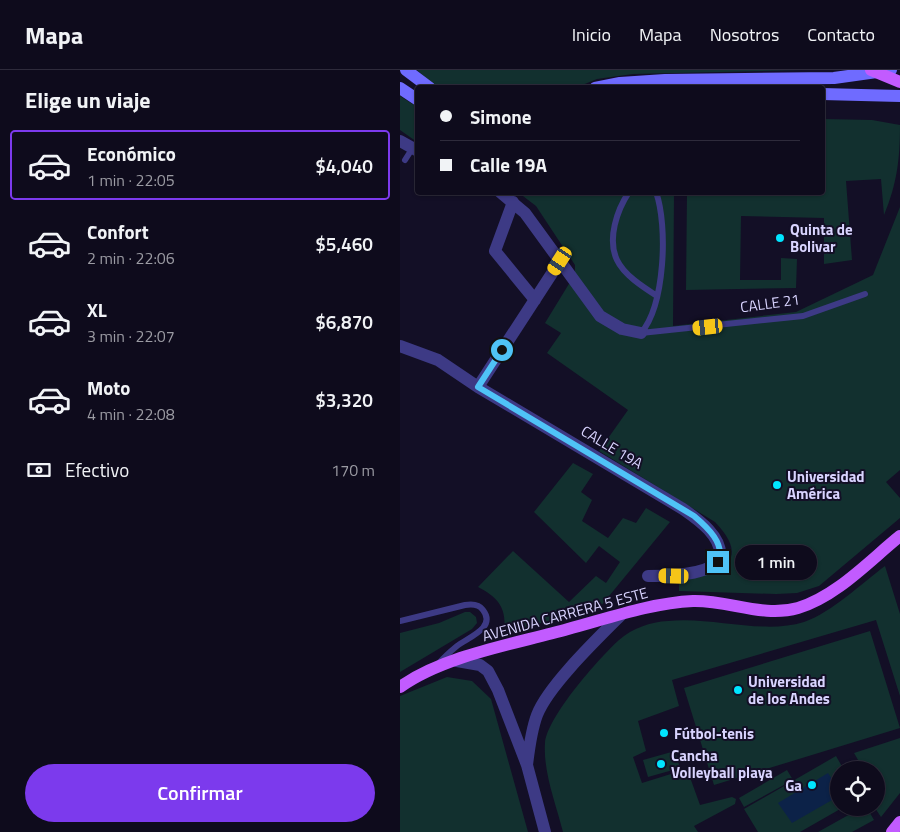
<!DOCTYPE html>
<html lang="es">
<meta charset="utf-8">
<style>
:root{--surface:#0e0b1c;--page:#171425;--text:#f1f3f6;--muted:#9b9ba3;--line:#2e2b3b;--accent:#7c3aed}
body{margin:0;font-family:"Titillium Web",sans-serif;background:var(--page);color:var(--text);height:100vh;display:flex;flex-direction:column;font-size:19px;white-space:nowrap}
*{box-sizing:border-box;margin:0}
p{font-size:16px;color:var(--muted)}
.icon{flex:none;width:28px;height:28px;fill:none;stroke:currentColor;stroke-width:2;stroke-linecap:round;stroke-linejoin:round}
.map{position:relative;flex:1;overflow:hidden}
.side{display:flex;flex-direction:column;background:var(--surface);width:400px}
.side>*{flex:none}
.banner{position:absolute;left:15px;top:15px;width:410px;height:110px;border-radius:5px;box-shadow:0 1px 4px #0004,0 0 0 1px var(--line);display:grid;align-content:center;height:110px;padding:0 25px;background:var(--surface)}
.fabs{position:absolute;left:430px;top:691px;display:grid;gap:10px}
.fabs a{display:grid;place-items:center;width:55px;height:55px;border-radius:50%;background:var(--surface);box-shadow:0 1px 4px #0004,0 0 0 1px var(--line);font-size:25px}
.end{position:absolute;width:22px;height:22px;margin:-11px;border:6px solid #4fc3f7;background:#111;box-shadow:0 0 0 2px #111}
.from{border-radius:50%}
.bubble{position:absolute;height:35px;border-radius:18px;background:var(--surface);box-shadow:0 1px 4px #0004,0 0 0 1px var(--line);font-size:16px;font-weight:600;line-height:35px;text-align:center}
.car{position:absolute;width:15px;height:30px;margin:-15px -8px;border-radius:6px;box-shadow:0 0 4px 1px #0007;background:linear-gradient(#f5c518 24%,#345 0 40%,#f5c518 0 76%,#345 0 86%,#f5c518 0)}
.banner b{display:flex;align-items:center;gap:18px;height:48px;font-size:19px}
.banner b+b{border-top:1px solid var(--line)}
.banner i{width:12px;height:12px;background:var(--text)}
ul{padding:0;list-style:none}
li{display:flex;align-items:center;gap:15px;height:70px;margin:0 10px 8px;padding:0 15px;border:2px solid transparent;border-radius:5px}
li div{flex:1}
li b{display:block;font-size:19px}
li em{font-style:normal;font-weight:600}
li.current{border-color:var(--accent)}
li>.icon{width:45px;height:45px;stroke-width:1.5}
h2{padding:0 25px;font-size:22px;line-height:60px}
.pay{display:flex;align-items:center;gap:12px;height:55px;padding:0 25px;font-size:19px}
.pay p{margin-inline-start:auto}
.primary-button{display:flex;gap:10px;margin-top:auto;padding:10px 25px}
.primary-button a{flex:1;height:58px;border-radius:30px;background:var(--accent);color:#fff;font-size:20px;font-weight:600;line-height:58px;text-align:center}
header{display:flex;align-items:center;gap:30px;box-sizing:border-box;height:70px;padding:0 25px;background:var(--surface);border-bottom:1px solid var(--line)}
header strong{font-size:24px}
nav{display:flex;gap:28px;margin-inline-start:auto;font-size:18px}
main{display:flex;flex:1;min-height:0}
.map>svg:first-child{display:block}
.green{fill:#12302f}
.water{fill:#0c2248}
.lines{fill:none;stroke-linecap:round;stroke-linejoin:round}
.lane{stroke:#3d3a85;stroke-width:6}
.street{stroke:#3d3a85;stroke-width:12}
.secondary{stroke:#6f6bff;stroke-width:12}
.primary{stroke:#c25bff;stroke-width:12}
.route{stroke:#4fc3f7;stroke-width:6}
.poi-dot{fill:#00e5ff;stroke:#130f26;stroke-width:2}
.labels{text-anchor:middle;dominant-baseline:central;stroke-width:4;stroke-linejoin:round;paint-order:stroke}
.poi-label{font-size:15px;font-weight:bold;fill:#d9d4ff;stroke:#130f26;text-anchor:start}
.street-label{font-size:15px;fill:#d9d4ff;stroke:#130f26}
</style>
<header>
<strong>Mapa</strong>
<nav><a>Inicio</a><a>Mapa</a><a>Nosotros</a><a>Contacto</a></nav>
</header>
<main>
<section class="side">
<h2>Elige un viaje</h2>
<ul>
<li class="current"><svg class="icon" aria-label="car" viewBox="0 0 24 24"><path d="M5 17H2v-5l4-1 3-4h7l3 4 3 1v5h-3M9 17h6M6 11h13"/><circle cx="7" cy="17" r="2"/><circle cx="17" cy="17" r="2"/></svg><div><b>Económico</b><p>1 min · 22:05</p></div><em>$4,040</em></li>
<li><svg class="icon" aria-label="car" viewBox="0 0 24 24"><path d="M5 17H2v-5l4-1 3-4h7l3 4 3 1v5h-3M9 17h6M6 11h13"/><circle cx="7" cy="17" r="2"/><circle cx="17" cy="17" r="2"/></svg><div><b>Confort</b><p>2 min · 22:06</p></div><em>$5,460</em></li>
<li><svg class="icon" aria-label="car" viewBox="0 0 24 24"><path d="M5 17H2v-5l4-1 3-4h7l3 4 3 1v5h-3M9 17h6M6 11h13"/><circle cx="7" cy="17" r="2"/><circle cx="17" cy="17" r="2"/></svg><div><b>XL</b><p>3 min · 22:07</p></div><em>$6,870</em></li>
<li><svg class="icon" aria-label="car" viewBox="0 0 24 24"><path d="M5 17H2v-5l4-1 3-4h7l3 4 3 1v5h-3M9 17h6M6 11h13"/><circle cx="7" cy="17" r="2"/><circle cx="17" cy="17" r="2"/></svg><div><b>Moto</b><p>4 min · 22:08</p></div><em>$3,320</em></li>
</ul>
<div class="pay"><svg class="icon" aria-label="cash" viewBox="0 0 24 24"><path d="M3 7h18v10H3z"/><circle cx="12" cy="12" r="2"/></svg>Efectivo<p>170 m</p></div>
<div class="primary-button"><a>Confirmar</a></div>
</section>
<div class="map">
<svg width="500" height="762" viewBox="0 0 500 762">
<rect width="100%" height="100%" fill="#130f26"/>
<!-- green -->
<path class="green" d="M17,0H403L233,4L197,9L175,18L36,17Z
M0,26L17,37V72L0,60Z
M423,49L472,50L500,55C500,89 497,114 484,145L481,109L446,111L452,190L424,194V148L341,146L340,210H381V188L397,189L396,218L286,220L287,123L422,122Z
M119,123H274L273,256L396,242L473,205L500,137V400L486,412L500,428V448L419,516L397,523L376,524L279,521V514C294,498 323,510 331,487C335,474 323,461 315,452L199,381L228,340L147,283L161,263L145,253L175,204V195L136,136Z
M173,393L193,404L181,422L192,430L182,451L208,468L223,448L236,453L246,438L270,452L200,537L104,563C107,538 99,528 78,517L113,481L169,532L196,506L206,513L220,492L199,476L186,493L134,442Z
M485,496L500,544V626L476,550L272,610L279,636L238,651L246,681L233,687L242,713L287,699L300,735L332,727L336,729L335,734L294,756L298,762H163C156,734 143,702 145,673C147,647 199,588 219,570C233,558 250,552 268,551C311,546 363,565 404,552C431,543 462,513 485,496Z
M65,542H70L76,547L77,553L72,559L0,602V563L39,553Z
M470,561L500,658L314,715L284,618Z
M47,607L72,611L91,629L128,762H0V626Z
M500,668V723L481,747L475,738L476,700H464L454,683Z
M275,681L280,698L248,707L243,690Z
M436,686L444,700H439V738H442L400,762H358L344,739Z
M387,700L393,710L344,737L339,728Z
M461,738H467L474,750L452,762H418Z"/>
<!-- water -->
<path class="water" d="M428,703L439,720V726L392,753L378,733Z"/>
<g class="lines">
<!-- lane -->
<path class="lane" d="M5,90L12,79
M229,122C217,140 207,169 217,190C224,205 243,217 257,226
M241,263L403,246L465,224
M241,263C265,235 268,156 256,122
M0,551L65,535C71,534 79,534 83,540C97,558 67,568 57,576C51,581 45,586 40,592"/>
<!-- street -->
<path class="street" d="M0,71L18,81
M100,122L125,143L200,246L222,259L241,263
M113,132L95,181L135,230
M0,276L38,290L78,317L283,439C299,450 323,467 320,488C311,506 265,506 248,506
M78,317L160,191
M57,591L80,595L88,601L98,620L127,695L145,762
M127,695C129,679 131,661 137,645C148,616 198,568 221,545"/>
<!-- secondary -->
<path class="secondary" d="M6,0L30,18
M0,18L18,30
M195,18L220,13L265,10L434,8L491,0
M422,24L500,26"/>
<!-- primary -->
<path class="primary" d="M471,0L500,12
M0,617C45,585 115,574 168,559C209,548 251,533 293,531C329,530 363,548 398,538C437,526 469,491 500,466
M492,762L500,752"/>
</g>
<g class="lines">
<!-- route -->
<path class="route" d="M102,280L78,317L294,446C307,457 326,474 318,492"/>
</g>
<!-- markers -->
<g class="poi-dot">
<circle cx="380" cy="168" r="5"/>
<circle cx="377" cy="415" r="5"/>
<circle cx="338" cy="620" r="5"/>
<circle cx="264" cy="663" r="5"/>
<circle cx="261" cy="694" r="5"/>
<circle cx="412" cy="715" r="5"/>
</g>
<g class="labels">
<!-- poi labels -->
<g class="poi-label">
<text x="390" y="159">Quinta de<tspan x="390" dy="17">Bolivar</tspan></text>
<text x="387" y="406">Universidad<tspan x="387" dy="17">América</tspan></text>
<text x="348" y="611">Universidad<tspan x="348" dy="17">de los Andes</tspan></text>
<text x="274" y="663">Fútbol-tenis</text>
<text x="271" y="685">Cancha<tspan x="271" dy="17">Volleyball playa</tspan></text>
<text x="402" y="715" text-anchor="end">Ga</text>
</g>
<!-- street labels -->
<g class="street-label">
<text transform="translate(370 233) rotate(-8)">CALLE 21</text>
<text transform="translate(212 377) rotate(31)">CALLE 19A</text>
<text transform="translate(165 544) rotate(-15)">AVENIDA CARRERA 5 ESTE</text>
</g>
</g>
</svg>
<div class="fabs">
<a><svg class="icon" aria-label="locate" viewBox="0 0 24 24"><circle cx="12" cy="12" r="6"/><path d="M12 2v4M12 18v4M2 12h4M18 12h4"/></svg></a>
</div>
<i class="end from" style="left:102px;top:280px"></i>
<i class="end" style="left:318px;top:492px"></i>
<div class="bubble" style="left:335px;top:475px;width:82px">1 min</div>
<i class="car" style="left:160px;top:191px;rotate:213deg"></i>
<i class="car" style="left:308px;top:257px;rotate:264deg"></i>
<i class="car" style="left:274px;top:506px;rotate:271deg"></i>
<div class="banner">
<b><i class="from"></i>Simone</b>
<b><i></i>Calle 19A</b>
</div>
</div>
</main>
